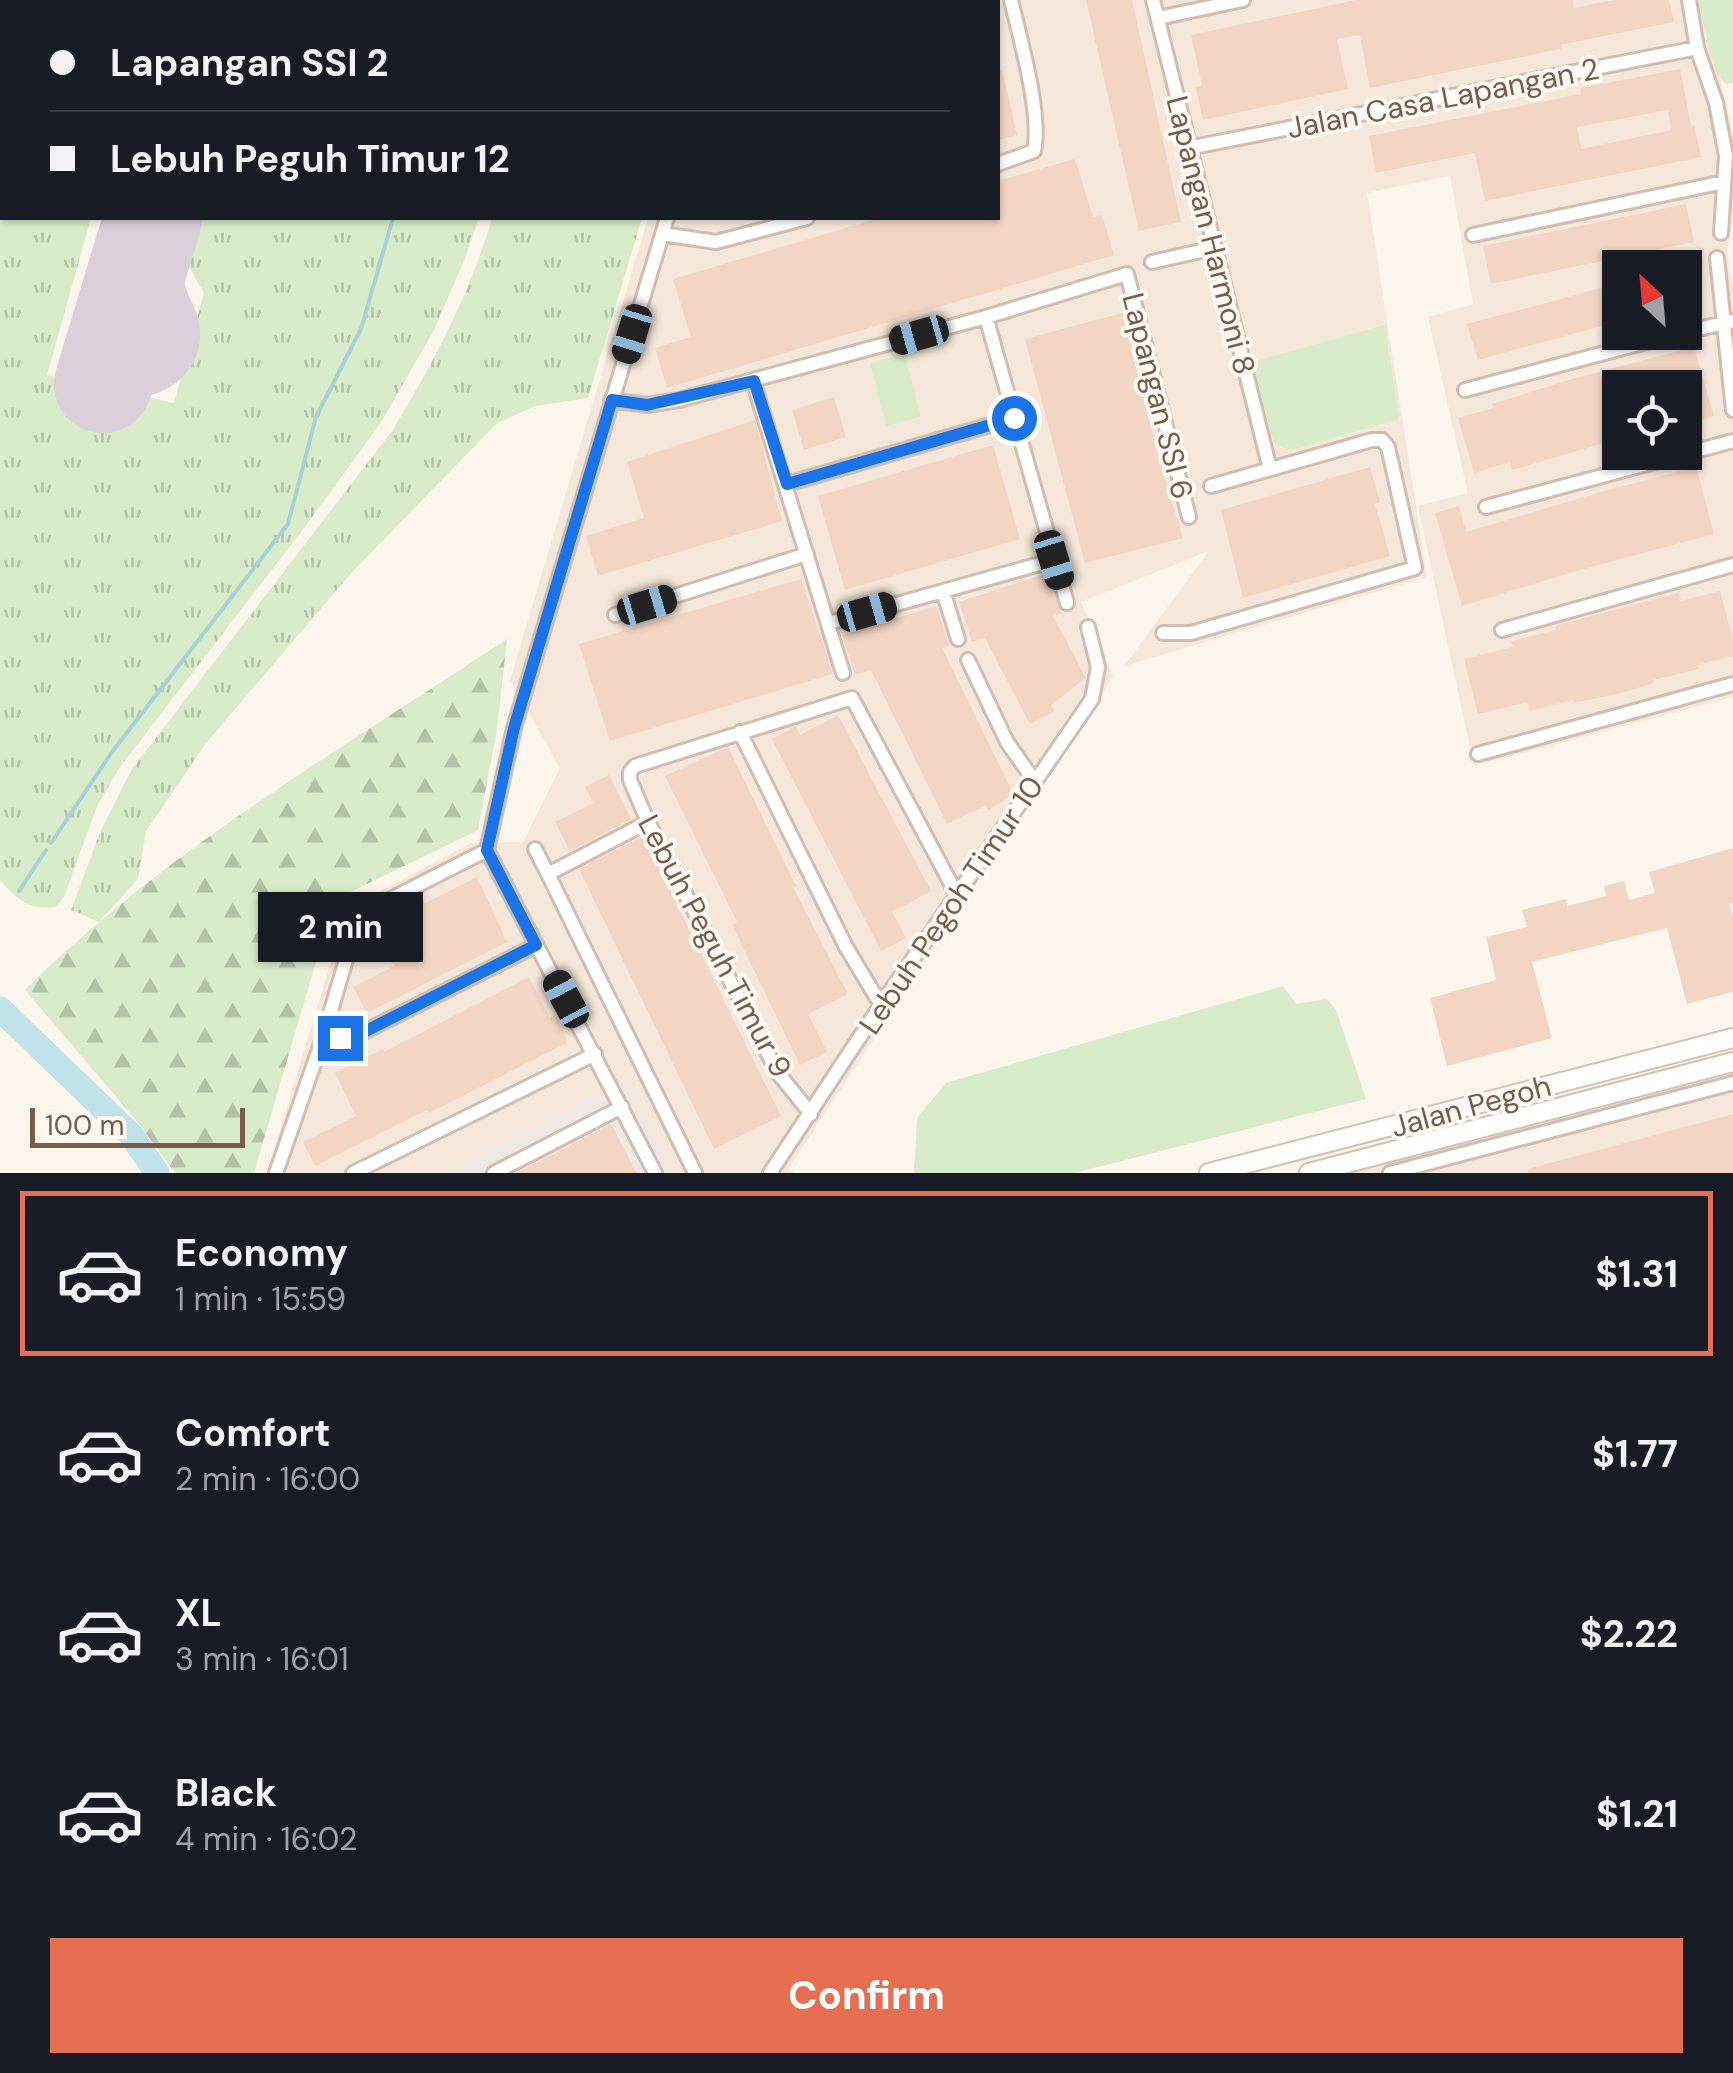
<!DOCTYPE html>
<meta charset="utf-8">
<style>
:root{--surface:#171b24;--page:#20242c;--text:#f1f3f6;--muted:#9ea1a6;--line:#363941;--accent:#e76f51}
body{margin:0;font-family:"DM Sans",sans-serif;background:var(--page);color:var(--text);height:100vh;display:flex;flex-direction:column;font-size:38px;white-space:nowrap}
*{box-sizing:border-box;margin:0}
p{font-size:32px;color:var(--muted)}
.icon{flex:none;width:55px;height:55px;fill:none;stroke:currentColor;stroke-width:2;stroke-linecap:round;stroke-linejoin:round}
.map{position:relative;height:1173px;overflow:hidden}
.panel{display:flex;flex-direction:column;background:var(--surface);flex:1}
.panel>*{flex:none}
.guide{position:absolute;left:0px;top:0px;width:1000px;height:220px;box-shadow:0 2px 8px #0004;display:grid;align-content:center;height:220px;padding:0 50px;background:var(--surface)}
.needle{width:65px;rotate:334deg}
.buttons{position:absolute;left:1602px;top:250px;display:grid;gap:20px}
.buttons a{display:grid;place-items:center;width:100px;height:100px;border-radius:0px;background:var(--surface);box-shadow:0 2px 8px #0004;font-size:50px}
.scale{position:absolute;left:30px;bottom:25px;width:215px;box-sizing:border-box;padding-left:10px;border:5px solid #7a5c4d;border-top:0;font-size:28px;line-height:35px;white-space:nowrap;color:#7a5c4d;-webkit-text-stroke:8px #fffaf3;paint-order:stroke}
.end{position:absolute;width:45px;height:45px;margin:-22px;border:12px solid #1a73e8;background:#fff;box-shadow:0 0 0 5px #fff}
.from{border-radius:50%}
.bubble{position:absolute;height:70px;border-radius:0px;background:var(--surface);box-shadow:0 2px 8px #0004;font-size:32px;font-weight:700;line-height:70px;text-align:center}
.car{position:absolute;width:30px;height:60px;margin:-30px -15px;border-radius:12px;box-shadow:0 0 8px 2px #0007;background:linear-gradient(#222 24%,#8ab4d8 0 40%,#222 0 76%,#8ab4d8 0 86%,#222 0)}
.guide b{display:flex;align-items:center;gap:35px;height:95px;font-size:38px}
.guide b+b{border-top:2px solid var(--line)}
.guide i{width:25px;height:25px;background:var(--text)}
ul{padding:18px 0 0;list-style:none}
li{display:flex;align-items:center;gap:30px;height:165px;margin:0 20px 15px;padding:0 30px;border:5px solid transparent;border-radius:0px}
li div{flex:1}
li b{display:block;font-size:38px}
li em{font-style:normal;font-weight:700}
li.current{border-color:var(--accent)}
li>.icon{width:90px;height:90px;stroke-width:1.5}
.button{display:flex;gap:20px;margin-top:auto;padding:20px 50px}
.button a{flex:1;height:115px;border-radius:0px;background:var(--accent);color:#fff;font-size:40px;font-weight:700;line-height:115px;text-align:center}
.map>svg:first-child{display:block}
.residential{fill:#f5e8da;fill-rule:evenodd}
.industrial{fill:#efe9e4}
.grass{fill:url(#grass-tufts)}
.forest{fill:url(#forest-firs)}
.green{fill:#d8ecc9}
.lines{fill:none;stroke-linecap:round;stroke-linejoin:round}
.stream{stroke:#a5d3da;stroke-width:4}
.river{stroke:#bfe3e8;stroke-width:25}
.taxiway{stroke:#dbcfda;stroke-width:40}
.runway{stroke:#dbcfda;stroke-width:98}
.building{fill:#f3d5c3;fill-rule:evenodd}
.street-casing{stroke:#d1beb0;stroke-width:18}
.secondary-casing{stroke:#d6c0b0;stroke-width:22}
.street{stroke:#fff;stroke-width:12}
.secondary{stroke:#fff;stroke-width:18}
.route{stroke:#1a73e8;stroke-width:12}
.labels{text-anchor:middle;dominant-baseline:central;stroke-width:8;stroke-linejoin:round;paint-order:stroke}
.street-label{font-size:30px;fill:#7a5c4d;stroke:#fffaf3}
</style>
<div class="map">
<svg width="1733" height="1173" viewBox="0 0 1733 1173">
<defs>
<pattern id="grass-tufts" width="24" height="20" patternUnits="userSpaceOnUse" patternTransform="scale(2.5)"><rect width="24" height="20" fill="#d8ecc9"/><path d="M3 7l-1-3M5 7V3M7 7l1-3M15 17l-1-3M17 17v-4M19 17l1-3" fill="none" stroke="#b4c2a5"/></pattern>
<pattern id="forest-firs" width="22" height="20" patternUnits="userSpaceOnUse" patternTransform="scale(2.5)"><rect width="22" height="20" fill="#d8ecc9"/><path d="M5 1l3.5 6h-7zM16 11l3.5 6h-7z" fill="#b4c2a5"/></pattern>
</defs>
<rect width="100%" height="100%" fill="#fdf6ec"/>
<!-- residential -->
<path class="residential" d="M713,0H1701L1733,131V217L1727,252L1733,286V697L1474,766L1418,506L1468,493L1428,317L1473,304L1450,176L1367,193L1427,577L1124,666L1209,551L1081,602L1113,677L788,1169L796,1173H267L347,909L471,843L523,842L560,768L510,680L648,218H998V2H712ZM1620,268H1685V332H1620ZM1620,388H1685V452H1620Z
M1733,1076V1173H1341Z"/>
<!-- industrial -->
<path class="industrial" d="M626,1080L671,1173H444Z"/>
<!-- grass -->
<path class="grass" d="M0,0H151L2,2V218H91L47,375L174,403L204,293L188,265L201,218H479L465,258L434,330L380,424L304,528L120,767L97,806L64,897L56,907C28,910 19,901 0,880Z
M492,218H642L588,398L535,406L497,423L353,571L206,743L146,831L138,879L99,922L71,910L101,830L132,769L392,431C432,366 471,292 492,218Z"/>
<!-- forest -->
<path class="forest" d="M507,639L497,729L478,830L334,900L254,1173H175L136,1120L25,990C167,849 342,749 507,639Z"/>
<!-- green -->
<path class="green" d="M1697,0H1733V83L1726,84L1716,73Z
M1385,325L1399,419L1289,451L1274,442L1252,362Z
M905,354L921,417L886,426L870,363Z
M1283,986L1296,1004L1327,999L1336,1010L1366,1099L1074,1173H914L917,1118L946,1083Z"/>
<g class="lines">
<!-- stream -->
<path class="stream" d="M454,2V0
M51,843L112,752L288,524L316,417L361,329L393,218
M19,891L46,850"/>
<!-- river -->
<path class="river" d="M0,1009L132,1136L157,1173"/>
<!-- taxiway -->
<path class="taxiway" d="M147,218L90,331C94,345 100,364 113,372C123,379 139,378 151,374C171,367 184,347 179,325C177,315 170,305 167,295C161,271 157,242 159,218"/>
<!-- runway -->
<path class="runway" d="M215,2V0
M103,384L153,218"/>
</g>
<!-- building -->
<path class="building" d="M1086,0H1132L1181,222L1139,231Z
M1356,0H1573L1574,8L1614,0H1669L1674,22L1560,45L1561,49L1370,88L1360,35L1337,39L1348,89L1203,120L1196,87L1202,86L1191,35Z
M1680,69L1691,126L1694,125L1701,157L1485,201L1475,153L1376,173L1369,136L1581,94L1580,88ZM1668,110L1671,130L1581,149L1577,127Z
M998,70H1002L1017,135L998,140Z
M1075,159L1093,217L1102,215L1114,255L667,388L655,348L691,337L673,279L880,218H998V181Z
M1686,204L1694,242L1491,284L1483,246Z
M1620,283V321L1478,360L1467,324Z
M1122,313L1155,444L1183,538L1085,563L1025,339Z
M1694,347L1714,416L1695,422L1686,388H1620V441L1605,446L1604,443L1512,470L1510,462L1474,473L1458,418L1493,408L1492,404L1572,379Z
M834,397L846,437L804,450L792,410Z
M755,420L782,521L598,576L586,536L644,518L627,462Z
M993,445L1020,539L845,590L818,496Z
M1370,467L1380,502L1375,504L1390,556L1243,598L1221,510Z
M1696,467L1714,534L1576,571L1462,606L1435,513L1459,506L1466,532L1604,491Z
M1048,573L1062,613L1053,616L1086,678L1051,705L1054,711L1030,724L985,638L972,642L959,602Z
M801,579L833,674L610,741L579,644Z
M1720,591L1733,640V656L1697,665L1698,669L1653,680L1654,683L1621,693L1574,703L1573,700L1529,711L1527,702L1478,714L1464,659L1513,647L1511,641L1556,630L1555,626L1644,602L1679,593L1681,601Z
M936,606L949,646L942,648L1014,795L988,810L986,805L947,824L871,670L855,675L842,635Z
M838,715L931,891L892,912L906,938L881,951L772,739L796,726L800,735Z
M728,747L796,886L793,887L848,994L808,1014L827,1052L800,1065L732,925L737,922L665,776Z
M609,775L631,819L570,851L555,822L593,803L585,787Z
M643,836L781,1116L714,1149L579,869Z
M1733,848V903L1729,904L1733,917V992L1687,1004L1667,928L1532,962L1552,1038L1447,1066L1430,998L1496,980L1486,937L1527,927L1522,910L1566,899L1567,906L1606,896L1604,886L1624,881L1629,900L1655,893L1649,872Z
M477,877L507,942L367,1013L353,987L394,966L375,928Z
M529,977L550,1018L555,1015L568,1042L429,1113L427,1110L315,1166L303,1142L356,1116L335,1073L383,1049L384,1052Z
M1733,1114V1173H1528V1169Z
M611,1124L637,1173H516Z"/>
<g class="lines">
<!-- street casing -->
<g class="street-casing">
<path id="street" d="M1153,0L1270,469
M1689,0L1697,48L1716,103L1726,156L1721,233
M734,2V0
M1158,18L1243,0
M1188,148L1697,48
M998,164L1034,151C1042,115 1020,38 1011,0
M662,234L716,242L807,218
M1473,235L1724,182
M1717,258L1733,410
M1152,262L1214,248
M986,317L1067,603
M1685,332L1733,321
M753,381L843,673
M1465,390L1684,332
M611,400L647,405L679,400L986,317L1127,274L1189,517
M787,484L1014,418
M1486,507L1733,441
M943,591L958,639
M615,615L807,554
M829,623L1054,560
M1502,630L1733,565
M1163,633H1191L1415,568L1388,447L1382,440H1372L1211,486
M968,660L1007,742L1035,782
M740,732L846,947L881,1005
M1478,754L1733,684
M648,822L548,874L695,1173
M535,849L548,874
M323,1038L354,1037L537,945
M811,1114L778,1073L648,822L630,780V772L635,766L852,698L957,895
M276,1173L323,1038L357,922L371,909L487,850
M353,1173L595,1054
M494,1173L622,1107
M655,1173L487,850L514,728L667,218
M770,1173L881,1005L1092,699L1098,667L1088,627
M1390,1173L1733,1083"/>
</g>
<!-- secondary casing -->
<g class="secondary-casing">
<path id="secondary" d="M1209,1173L1733,1038
M1309,1173L1733,1062"/>
</g>
<!-- street -->
<use href="#street" class="street"/>
<!-- secondary -->
<use href="#secondary" class="secondary"/>
</g>
<g class="lines">
<!-- route -->
<path class="route" d="M340,1038L354,1037L536,945L487,850L514,728L612,400L647,405L754,381L787,484L1014,418"/>
</g>
<g class="labels">
<!-- street labels -->
<g class="street-label">
<text transform="translate(1443 98) rotate(-11)">Jalan Casa Lapangan 2</text>
<text transform="translate(1211 235) rotate(76)">Lapangan Harmoni 8</text>
<text transform="translate(1158 396) rotate(76)">Lapangan SSI 6</text>
<text transform="translate(951 905) rotate(-56)">Lebuh Pegoh Timur 10</text>
<text transform="translate(715 946) rotate(62)">Lebuh Peguh Timur 9</text>
<text transform="translate(1471 1106) rotate(-15)">Jalan Pegoh</text>
</g>
</g>
</svg>
<div class="buttons">
<a><svg class="needle" viewBox="-14 -14 28 28"><path d="M0-13l5 13h-10z" fill="#e53935"/><path d="M0 13l5-13h-10z" fill="#9ea1a6"/></svg></a>
<a><svg class="icon" aria-label="locate" viewBox="0 0 24 24"><circle cx="12" cy="12" r="6"/><path d="M12 2v4M12 18v4M2 12h4M18 12h4"/></svg></a>
</div>
<div class="scale">100 m</div>
<i class="end from" style="left:1014px;top:418px"></i>
<i class="end" style="left:340px;top:1038px"></i>
<div class="bubble" style="left:258px;top:892px;width:165px">2 min</div>
<i class="car" style="left:632px;top:334px;rotate:197deg"></i>
<i class="car" style="left:919px;top:335px;rotate:254deg"></i>
<i class="car" style="left:1054px;top:560px;rotate:163deg"></i>
<i class="car" style="left:647px;top:605px;rotate:73deg"></i>
<i class="car" style="left:867px;top:612px;rotate:74deg"></i>
<i class="car" style="left:566px;top:999px;rotate:332deg"></i>
<div class="guide">
<b><i class="from"></i>Lapangan SSI 2</b>
<b><i></i>Lebuh Peguh Timur 12</b>
</div>
</div>
<section class="panel">
<ul>
<li class="current"><svg class="icon" aria-label="car" viewBox="0 0 24 24"><path d="M5 17H2v-5l4-1 3-4h7l3 4 3 1v5h-3M9 17h6M6 11h13"/><circle cx="7" cy="17" r="2"/><circle cx="17" cy="17" r="2"/></svg><div><b>Economy</b><p>1 min · 15:59</p></div><em>$1.31</em></li>
<li><svg class="icon" aria-label="car" viewBox="0 0 24 24"><path d="M5 17H2v-5l4-1 3-4h7l3 4 3 1v5h-3M9 17h6M6 11h13"/><circle cx="7" cy="17" r="2"/><circle cx="17" cy="17" r="2"/></svg><div><b>Comfort</b><p>2 min · 16:00</p></div><em>$1.77</em></li>
<li><svg class="icon" aria-label="car" viewBox="0 0 24 24"><path d="M5 17H2v-5l4-1 3-4h7l3 4 3 1v5h-3M9 17h6M6 11h13"/><circle cx="7" cy="17" r="2"/><circle cx="17" cy="17" r="2"/></svg><div><b>XL</b><p>3 min · 16:01</p></div><em>$2.22</em></li>
<li><svg class="icon" aria-label="car" viewBox="0 0 24 24"><path d="M5 17H2v-5l4-1 3-4h7l3 4 3 1v5h-3M9 17h6M6 11h13"/><circle cx="7" cy="17" r="2"/><circle cx="17" cy="17" r="2"/></svg><div><b>Black</b><p>4 min · 16:02</p></div><em>$1.21</em></li>
</ul>
<div class="button"><a>Confirm</a></div>
</section>
